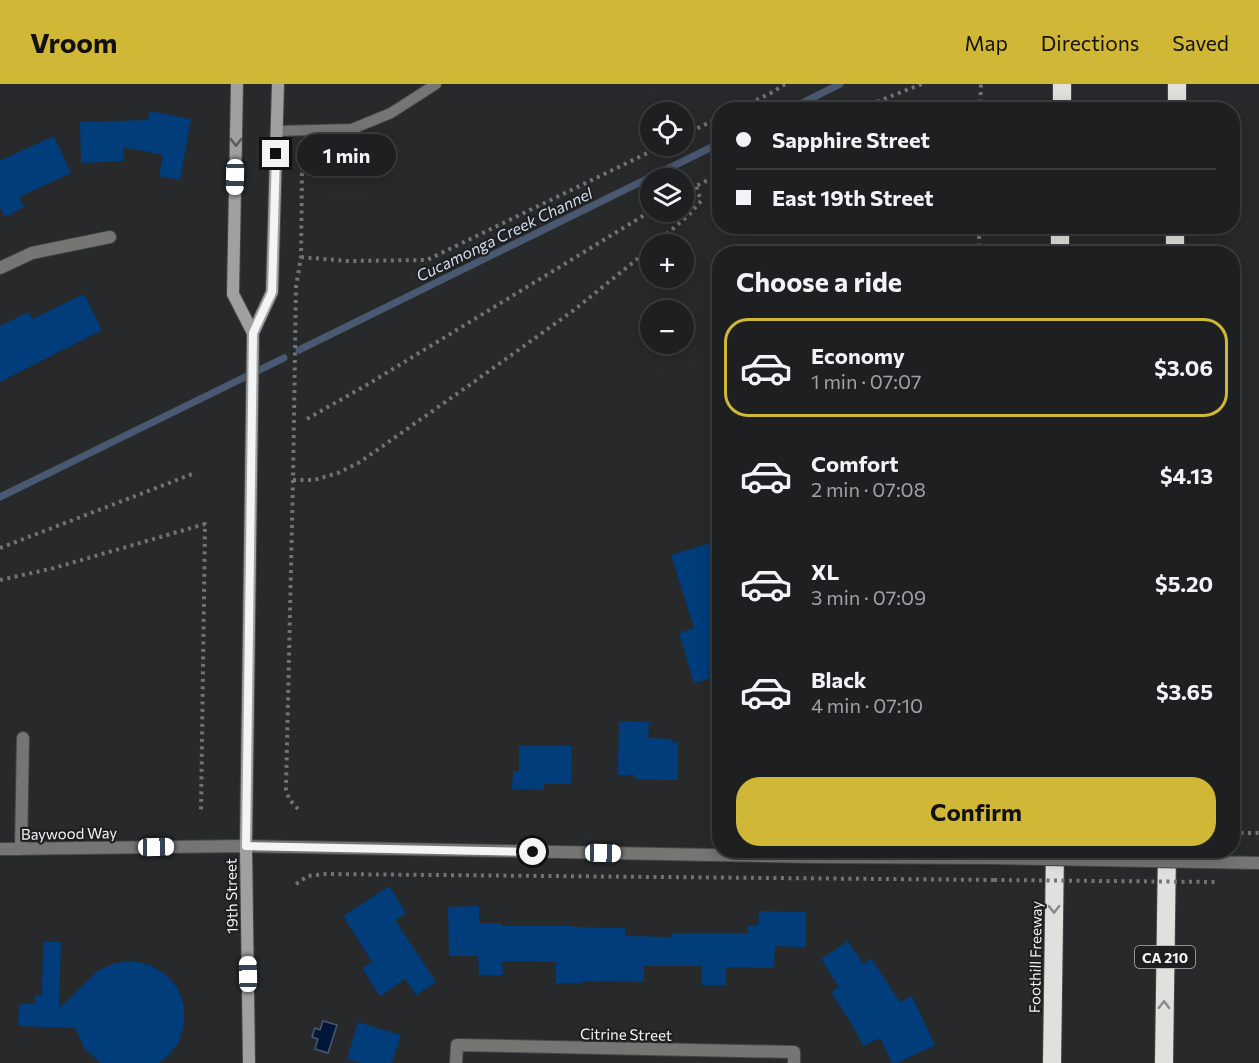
<!DOCTYPE html>
<meta charset="utf-8">
<style>
:root{--surface:#1d1f20;--page:#252729;--text:#f1f3f6;--muted:#a0a2a5;--line:#3b3d3e;--accent:#d1b736}
body{margin:0;font-family:Commissioner,sans-serif;background:var(--page);color:var(--text);height:100vh;display:flex;flex-direction:column;font-size:22px;white-space:nowrap}
*{box-sizing:border-box;margin:0}
p{font-size:20px;color:var(--muted)}
.icon{flex:none;width:33px;height:33px;fill:none;stroke:currentColor;stroke-width:2;stroke-linecap:round;stroke-linejoin:round}
.map{position:relative;flex:1;overflow:hidden}
.panel{position:absolute;left:712px;top:162px;width:528px;height:612px;display:flex;flex-direction:column;background:var(--surface);border-radius:24px;box-shadow:0 3px 15px #0003,0 0 0 2px var(--line)}
.panel>*{flex:none}
.guide{position:absolute;left:712px;top:18px;width:528px;height:132px;border-radius:24px;box-shadow:0 3px 15px #0003,0 0 0 2px var(--line);display:grid;align-content:center;height:132px;padding:0 24px;background:var(--surface)}
.controls{position:absolute;left:640px;top:18px;display:grid;gap:12px}
.controls a{display:grid;place-items:center;width:54px;height:54px;border-radius:50%;background:var(--surface);box-shadow:0 3px 15px #0003,0 0 0 2px var(--line);font-size:30px}
.end{position:absolute;width:27px;height:27px;margin:-14px;border:8px solid #f3f4f5;background:#111;box-shadow:0 0 0 3px #111}
.from{border-radius:50%}
.bubble{position:absolute;height:42px;border-radius:21px;background:var(--surface);box-shadow:0 3px 15px #0003,0 0 0 2px var(--line);font-size:20px;font-weight:700;line-height:42px;text-align:center}
.car{position:absolute;width:18px;height:36px;margin:-18px -9px;border-radius:8px;box-shadow:0 0 4px 2px #0007;background:linear-gradient(#fff 24%,#345 0 40%,#fff 0 76%,#345 0 86%,#fff 0)}
.guide b{display:flex;align-items:center;gap:21px;height:57px;font-size:22px}
.guide b+b{border-top:2px solid var(--line)}
.guide i{width:15px;height:15px;background:var(--text)}
ul{padding:0;list-style:none}
li{display:flex;align-items:center;gap:18px;height:99px;margin:0 12px 9px;padding:0 12px;border:3px solid transparent;border-radius:24px}
li div{flex:1}
li b{display:block;font-size:22px}
li em{font-style:normal;font-weight:700}
li.on{border-color:var(--accent)}
li>.icon{width:54px;height:54px;stroke-width:1.5}
h2{padding:0 24px;font-size:27px;line-height:72px}
.button{display:flex;gap:12px;margin-top:auto;padding:12px 24px}
.button a{flex:1;height:69px;border-radius:24px;background:var(--accent);color:#111;font-size:24px;font-weight:700;line-height:69px;text-align:center}
header{display:flex;align-items:center;gap:36px;box-sizing:border-box;height:84px;padding:0 30px;background:var(--accent);color:#111}
header strong{font-size:28px}
nav{display:flex;gap:33px;margin-inline-start:auto;font-size:21px}
.map>svg:first-child{display:block}
.water{fill:#001739;stroke:#495971;stroke-width:1.5}
.lines{fill:none;stroke-linecap:round;stroke-linejoin:round}
.stream{stroke:#495971;stroke-width:7}
.building{fill:#013c7b}
.lane-casing{stroke:#444547;stroke-width:12}
.street-casing{stroke:#444547;stroke-width:14}
.secondary-casing{stroke:#444547;stroke-width:14}
.highway-casing{stroke:#444547;stroke-width:20}
.path{stroke:#717374;stroke-width:4;stroke-dasharray:3 4.5;stroke-linecap:butt}
.lane{stroke:#757573;stroke-width:10}
.street{stroke:#757573;stroke-width:12}
.secondary{stroke:#a0a09e;stroke-width:12}
.highway{stroke:#e0e0dd;stroke-width:18}
.street-bridge-casing{stroke:#444547;stroke-width:14;stroke-linecap:butt}
.path-bridge{stroke:#717374;stroke-width:4;stroke-dasharray:3 4.5;stroke-linecap:butt}
.street-bridge{stroke:#757573;stroke-width:12}
.oneway{stroke:#585959}
.oneway2{stroke:#898988}
.route{stroke:#f3f4f5;stroke-width:8}
.labels{text-anchor:middle;dominant-baseline:central;stroke-width:4.5;stroke-linejoin:round;paint-order:stroke}
.shield{fill:#1e1f21;stroke:#b3b4b5;stroke-width:1.5}
.shield-label{font-size:14px;font-weight:bold;fill:#f3f4f5}
.street-label{font-size:15px;fill:#f3f4f5;stroke:#1e1f21}
.water-label{font-size:16px;font-style:italic;fill:#d1dff2;stroke:#1e1f21}
</style>
<header>
<strong>Vroom</strong>
<nav><a>Map</a><a>Directions</a><a>Saved</a></nav>
</header>
<div class="map">
<svg width="1259" height="979" viewBox="0 0 1259 979">
<rect width="100%" height="100%" fill="#27292b"/>
<!-- water -->
<path class="water" d="M323,937L337,941L328,969L315,965L318,955L312,953L315,944L320,946Z"/>
<g class="lines">
<!-- stream -->
<path class="stream" d="M788,26L840,0
M299,266L720,59
M0,413L284,274"/>
</g>
<!-- building -->
<path class="building" d="M150,27L191,35L180,96L159,92L163,71L123,63L124,77L81,79L80,38L148,36Z
M54,52L71,89L19,113L24,123L5,133L0,123V75L1,76Z
M84,210L102,246L0,298V242L28,228L32,235Z
M717,457L720,467V592L694,599L679,549L694,544L671,471Z
M619,637L649,638L648,654L672,655V658H678V696L635,695V691H618Z
M519,662H572L571,700H544V706L512,705L513,687H519Z
M389,802L406,829L395,836L436,898L416,911L405,895L380,912L362,884L372,878L343,832Z
M479,822V839H502V842H574V843L625,844V852L672,853V849H748V842H758L759,827L806,828V863L775,862L774,884L726,883V901H702V882H644V898L582,897V899H556V878L502,877L503,891H479L478,872H449L448,823Z
M848,857L863,880L871,874L900,918L912,912L935,961L897,979H892L880,954L863,962L854,944L831,908L839,903L821,875Z
M43,858H61L59,924L99,886L115,879L133,877L150,881L165,890L177,903L184,921V940L179,958L167,973L158,979H101L85,965L75,944L18,942L19,920H35V911L42,912Z
M358,938L401,951L392,979H361L347,975Z"/>
<g class="lines">
<!-- lane casing -->
<g class="lane-casing">
<path id="lane" d="M277,47L352,45L391,29L436,0"/>
</g>
<!-- street casing -->
<g class="street-casing">
<path id="street" d="M0,184L32,169L110,153
M0,765L246,762L815,773L994,774
M21,765L23,654
M456,979L457,961L794,968V979"/>
</g>
<!-- secondary casing -->
<g class="secondary-casing">
<path id="secondary" d="M237,0L233,210L253,249
M249,979L246,762L253,249L272,208L278,0"/>
</g>
<!-- highway casing -->
<g class="highway-casing">
<path id="highway" d="M1062,26V0
M1177,26V0
M1060,170V142
M1175,170V142
M1052,979L1055,766
M1164,979L1167,766"/>
</g>
<!-- path -->
<path class="path" d="M736,26L773,8L785,0
M856,26L922,0
M980,26L981,0
M684,51L720,33
M684,108L720,90
M655,160L689,131L701,117L696,102
M979,170V142
M301,173L347,177L427,176L662,62
M307,335L370,299L651,127
M293,396H314L338,389L360,378L478,295L574,226L651,164
M0,464L195,389
M0,496L54,484L205,440L201,728
M298,725L289,715L286,705L293,396L296,203L301,173L302,90L308,74
M1233,749H1259
M296,800L308,792L325,790L994,796"/>
<!-- lane -->
<use href="#lane" class="lane"/>
<!-- street -->
<use href="#street" class="street"/>
<!-- secondary -->
<use href="#secondary" class="secondary"/>
<!-- highway -->
<use href="#highway" class="highway"/>
<!-- street-bridge casing -->
<g class="street-bridge-casing">
<path id="street-bridge" d="M994,774L1259,779"/>
</g>
<!-- path-bridge -->
<path class="path-bridge" d="M994,796L1215,798"/>
<!-- street-bridge -->
<use href="#street-bridge" class="street-bridge"/>
</g>
<!-- one-way arrows -->
<defs><path id="oneway-chevron" d="M-2-3.5L2.5 0L-2 3.5" fill="none" stroke-width="1.6" stroke-linecap="round" stroke-linejoin="round" transform="scale(1.5)"/></defs>
<use class="oneway" href="#oneway-chevron" transform="translate(236 58) rotate(91)"/>
<g class="oneway2">
<use href="#oneway-chevron" transform="translate(1054 825) rotate(91)"/>
<use href="#oneway-chevron" transform="translate(1164 921) rotate(-89)"/>
</g>
<g class="lines">
<!-- route -->
<path class="route" d="M276,70L272,208L253,249L246,762L533,768"/>
</g>
<g class="labels">
<!-- shield labels -->
<rect class="shield" x="1135" y="862" width="60" height="22" rx="4.5"/>
<g class="shield-label">
<text x="1165" y="873">CA 210</text>
</g>
<!-- street labels -->
<g class="street-label">
<text transform="translate(69 749) rotate(-1)">Baywood Way</text>
<text transform="translate(231 812) rotate(-91)">19th Street</text>
<text transform="translate(1035 873) rotate(-89)">Foothill Freeway</text>
<text transform="translate(626 950) rotate(1)">Citrine Street</text>
</g>
<!-- water labels -->
<g class="water-label">
<text transform="translate(504 150) rotate(-26)">Cucamonga Creek Channel</text>
</g>
</g>
</svg>
<div class="controls">
<a><svg class="icon" aria-label="locate" viewBox="0 0 24 24"><circle cx="12" cy="12" r="6"/><path d="M12 2v4M12 18v4M2 12h4M18 12h4"/></svg></a>
<a><svg class="icon" aria-label="layers" viewBox="0 0 24 24"><path d="M12 4l9 5-9 5-9-5zM3 14l9 5 9-5"/></svg></a>
<a>+</a>
<a>−</a>
</div>
<i class="end from" style="left:533px;top:768px"></i>
<i class="end" style="left:276px;top:70px"></i>
<div class="bubble" style="left:297px;top:50px;width:99px">1 min</div>
<i class="car" style="left:235px;top:93px;rotate:181deg"></i>
<i class="car" style="left:156px;top:763px;rotate:89deg"></i>
<i class="car" style="left:603px;top:769px;rotate:91deg"></i>
<i class="car" style="left:248px;top:890px;rotate:359deg"></i>
<div class="guide">
<b><i class="from"></i>Sapphire Street</b>
<b><i></i>East 19th Street</b>
</div>
<section class="panel">
<h2>Choose a ride</h2>
<ul>
<li class="on"><svg class="icon" aria-label="car" viewBox="0 0 24 24"><path d="M5 17H2v-5l4-1 3-4h7l3 4 3 1v5h-3M9 17h6M6 11h13"/><circle cx="7" cy="17" r="2"/><circle cx="17" cy="17" r="2"/></svg><div><b>Economy</b><p>1 min · 07:07</p></div><em>$3.06</em></li>
<li><svg class="icon" aria-label="car" viewBox="0 0 24 24"><path d="M5 17H2v-5l4-1 3-4h7l3 4 3 1v5h-3M9 17h6M6 11h13"/><circle cx="7" cy="17" r="2"/><circle cx="17" cy="17" r="2"/></svg><div><b>Comfort</b><p>2 min · 07:08</p></div><em>$4.13</em></li>
<li><svg class="icon" aria-label="car" viewBox="0 0 24 24"><path d="M5 17H2v-5l4-1 3-4h7l3 4 3 1v5h-3M9 17h6M6 11h13"/><circle cx="7" cy="17" r="2"/><circle cx="17" cy="17" r="2"/></svg><div><b>XL</b><p>3 min · 07:09</p></div><em>$5.20</em></li>
<li><svg class="icon" aria-label="car" viewBox="0 0 24 24"><path d="M5 17H2v-5l4-1 3-4h7l3 4 3 1v5h-3M9 17h6M6 11h13"/><circle cx="7" cy="17" r="2"/><circle cx="17" cy="17" r="2"/></svg><div><b>Black</b><p>4 min · 07:10</p></div><em>$3.65</em></li>
</ul>
<div class="button"><a>Confirm</a></div>
</section>
</div>
